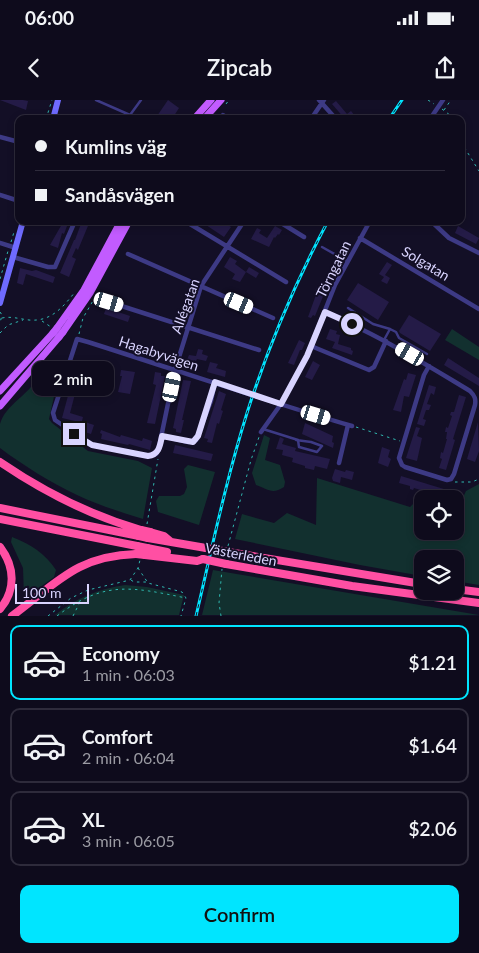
<!DOCTYPE html>
<meta charset="utf-8">
<style>
:root{--surface:#0e0b1c;--page:#1c1929;--text:#f1f3f6;--muted:#9b9ba3;--line:#2e2b3b;--accent:#00e5ff}
body{margin:0;font-family:Lato,sans-serif;background:var(--page);color:var(--text);height:100vh;display:flex;flex-direction:column;font-size:19px;white-space:nowrap}
*{box-sizing:border-box;margin:0}
p{font-size:16px;color:var(--muted)}
.icon{flex:none;width:28px;height:28px;fill:none;stroke:currentColor;stroke-width:2;stroke-linecap:round;stroke-linejoin:round}
.map{position:relative;height:516px;overflow:hidden}
.panel{display:flex;flex-direction:column;background:var(--surface);flex:1}
.panel>*{flex:none}
.top-card{position:absolute;left:15px;top:15px;width:450px;height:110px;border-radius:10px;box-shadow:0 2px 8px #0003,0 0 0 1px var(--line);display:grid;align-content:center;height:110px;padding:0 20px;background:var(--surface)}
.controls{position:absolute;left:414px;top:390px;display:grid;gap:10px}
.controls a{display:grid;place-items:center;width:50px;height:50px;border-radius:10px;background:var(--surface);box-shadow:0 2px 8px #0003,0 0 0 1px var(--line);font-size:25px}
.scale{position:absolute;left:15px;bottom:12px;width:74px;box-sizing:border-box;padding-left:5px;border:2px solid #d9d4ff;border-top:0;font-size:14px;line-height:18px;white-space:nowrap;color:#d9d4ff;-webkit-text-stroke:4px #130f26;paint-order:stroke}
.end{position:absolute;width:22px;height:22px;margin:-11px;border:6px solid #d9d4ff;background:#111;box-shadow:0 0 0 2px #111}
.from{border-radius:50%}
.bubble{position:absolute;height:35px;border-radius:10px;background:var(--surface);box-shadow:0 2px 8px #0003,0 0 0 1px var(--line);font-size:16px;font-weight:600;line-height:35px;text-align:center}
.car{position:absolute;width:15px;height:30px;margin:-15px -8px;border-radius:6px;box-shadow:0 0 4px 1px #0007;background:linear-gradient(#fff 24%,#345 0 40%,#fff 0 76%,#345 0 86%,#fff 0)}
.top-card b{display:flex;align-items:center;gap:18px;height:48px;font-size:19px}
.top-card b+b{border-top:1px solid var(--line)}
.top-card i{width:12px;height:12px;background:var(--text)}
ul{padding:9px 0 0;list-style:none}
li{display:flex;align-items:center;gap:15px;height:75px;margin:0 10px 8px;padding:0 10px;border:2px solid var(--line);border-radius:10px}
li div{flex:1}
li b{display:block;font-size:19px}
li em{font-style:normal;font-weight:600}
li.on{border-color:var(--accent)}
li>.icon{width:45px;height:45px;stroke-width:1.5}
.cta{display:flex;gap:10px;margin-top:auto;padding:10px 20px}
.cta a{flex:1;height:58px;border-radius:10px;background:var(--accent);color:#111;font-size:20px;font-weight:600;line-height:58px;text-align:center}
.status{display:flex;justify-content:space-between;align-items:center;height:35px;padding:0 25px;background:var(--surface);direction:ltr}
.status svg{height:14px;fill:currentColor}
header{display:flex;justify-content:space-between;align-items:center;height:65px;padding:0 20px;background:var(--surface);font-size:22px;font-weight:600}
.map>svg:first-child{display:block}
.green{fill:#12302f}
.building{fill:#241b47}
.lines{fill:none;stroke-linecap:round;stroke-linejoin:round}
.path{stroke:#2fb8b0;stroke-width:1;stroke-dasharray:2.5 4;stroke-linecap:butt}
.lane{stroke:#3d3a85;stroke-width:2.5}
.street{stroke:#3d3a85;stroke-width:4.5}
.secondary{stroke:#6f6bff;stroke-width:6}
.primary{stroke:#c25bff;stroke-width:7}
.highway{stroke:#ff4fa3;stroke-width:8}
.rail-casing{stroke:#00e5ff;stroke-width:3}
.rail{stroke:#130f26;stroke-width:1;stroke-dasharray:4;stroke-linecap:butt}
.primary-bridge{stroke:#c25bff;stroke-width:7}
.highway-bridge{stroke:#ff4fa3;stroke-width:8}
.route{stroke:#d9d4ff;stroke-width:6}
.labels{text-anchor:middle;dominant-baseline:central;stroke-width:4;stroke-linejoin:round;paint-order:stroke}
.street-label{font-size:14px;fill:#d9d4ff;stroke:#130f26}
</style>
<div class="status"><b>06:00</b><svg viewBox="0 0 49 12"><path d="M0 12V9h3v3zM5 12V6h3v6zM10 12V3h3v9zM15 12V0h3v12zM26 1h20v11H26zM47 4h2v5h-2z"/></svg></div>
<header><svg class="icon" aria-label="back" viewBox="0 0 24 24"><path d="M15 5l-7 7 7 7"/></svg>Zipcab<svg class="icon" aria-label="share" viewBox="0 0 24 24"><path d="M12 15V3M7 8l5-5 5 5M5 13v7h14v-7"/></svg></header>
<div class="map">
<svg width="479" height="516" viewBox="0 0 479 516">
<rect width="100%" height="100%" fill="#130f26"/>
<!-- green -->
<path class="green" d="M452,229L479,247V260L445,240Z
M37,278L55,292L49,319L52,323L88,351L138,361L152,368L143,419C121,412 98,405 77,395C50,382 24,366 0,348C0,341 0,331 0,324C6,304 28,296 37,278Z
M264,335L270,338L265,360L280,365L285,382L284,387C272,395 268,389 256,385L252,373Z
M188,365L215,372L199,425L158,412L156,401L159,396H180L184,394L187,387L184,369Z
M317,378L410,407L415,402L422,404V431H455V415L466,391L479,384V485L455,481V459H422V476L360,465L235,439L242,414L274,423L287,413L316,425Z
M12,437C30,444 45,453 56,470L54,477L28,496H24L23,468L11,442Z
M213,470L479,515H202Z
M125,485L147,487L184,495L179,515H55C76,498 98,489 125,485Z"/>
<!-- building -->
<path class="building" d="M0,0H23L28,1L26,10Z
M168,0L179,8L172,19H155Z
M336,1L347,14L351,11L355,16L352,19H345L332,4Z
M82,121H90L78,150L76,148L72,157L76,159L69,177L60,173L74,140H75Z
M200,121H210L215,125L216,122L222,126L225,123L231,127L224,137Z
M62,124L67,126L64,134L62,133L58,148L50,145Z
M275,126L282,130L279,135L278,134L275,138L274,137L269,147L251,139L257,128L261,130L259,133L267,138Z
M458,126L479,138L476,144L455,133Z
M230,157L237,161L235,164L246,172L249,167L259,173L256,178L246,172L240,182L232,179L235,174L224,167Z
M387,162L392,165L385,175L390,178L387,184L381,181L384,177L379,174Z
M20,168L32,171L36,170L55,177L53,183L26,174L23,185L17,183Z
M358,183L389,202L378,220L347,200Z
M317,187L323,189L321,193L324,194L315,216L313,215L311,218L308,217L317,192L315,191Z
M106,208L130,216L128,222L104,214Z
M409,215L441,234L430,251L400,233L399,231Z
M330,229L337,231L336,234L340,235L338,244L351,248V250L353,251L352,255L332,248L335,242L326,239Z
M299,240L305,243L302,250H300L294,265L288,263Z
M198,249L203,250L202,254L208,256L206,261L197,259L196,261L194,260L192,267L185,265L189,255L196,256Z
M448,258L479,278V286L444,265Z
M313,261L320,265L312,280L305,277Z
M210,262L218,264L216,268L226,271L225,277L207,272Z
M121,270L135,272L130,294L118,292L122,276H120Z
M85,271L96,274L92,290L81,287Z
M155,272L161,273V276H165L155,324L147,323L156,285L153,284Z
M408,273L416,275L409,297L404,296L401,312L393,310L404,279L406,280Z
M183,280L191,281L182,320H184L181,333L176,332V329L173,328Z
M429,285L436,287L434,295L431,293L427,304L431,305L429,310H426L423,319L426,320L424,326L417,324Z
M219,291L226,294L221,310L223,311L219,324L217,323L212,343L207,342L208,339L204,338Z
M69,292L75,294L70,313L83,317L82,321L94,325L91,334L85,332L86,329L73,325L75,321L62,318Z
M459,295L466,297L453,339L455,340L446,370L439,368L442,359L440,358L441,352L443,353L447,339H446L447,332H445L446,327L448,328L452,316L450,315L451,312H454Z
M478,322L479,351L475,362L467,359Z
M305,323L333,336L332,342L334,343L333,348L302,334Z
M416,327L420,328L417,336L422,338L417,361L406,358Z
M101,330L120,337L121,335L142,341L143,338L152,341L150,350L129,344L128,345L101,339L102,334L100,333Z
M280,337L284,339L282,344L296,348L295,351L330,359L327,369L315,366L314,370L305,368V366L292,362L293,358L282,355L283,350L276,349Z
M175,345L213,354L211,361L173,353Z
M382,347L390,350L388,357L391,359L388,367L378,363Z
M335,369L345,372L346,370L354,372L352,380L341,377L340,383L333,381L332,378Z
M401,376L457,393L455,399H442L443,397L414,388L413,390L410,389V386L399,383Z"/>
<g class="lines">
<!-- path -->
<path class="path" d="M428,0L434,4
M226,4L229,0
M442,9L455,19
M444,10L451,0
M46,19L52,0
M461,42L479,71
M18,118L19,114
M11,142L14,132
M0,179L8,151
M95,198L105,201
M0,212L2,215L0,223
M2,218C11,216 20,219 29,220C51,222 63,207 75,192
M42,221L51,227
M0,233L8,225L23,220
M79,234L83,218L94,199
M356,327L400,341
M455,382H472L479,379
M147,424L158,359
M228,446L251,360L259,337
M138,468L148,483L182,492L186,498L181,516
M131,480L134,482H146
M48,516L71,498L88,490L130,480L138,468L140,460
M57,516C104,480 132,487 186,498
M73,516L81,500
M221,516L219,503L222,469"/>
<!-- lane -->
<path class="lane" d="M96,0L130,15L141,0
M322,147L347,161
M348,208L373,224L390,229L384,240
M390,229L396,232L399,238L427,254
M263,329L298,340L299,347L317,352L322,346L311,342L296,340"/>
<!-- street -->
<path class="street" d="M319,0L336,19
M223,15L229,19
M311,19L324,0
M430,19L443,0
M0,37L19,42
M0,95L19,101
M185,121L286,182
M244,121L201,186L175,270L159,347L156,354L148,356L92,345L55,320L53,313L77,239L88,242C176,270 263,300 352,326
M278,121L304,137
M431,121L449,138L479,153
M360,138L479,209
M0,143L16,148
M128,154L273,218
M13,157L48,167H55L75,121
M109,202L259,250
M325,212C338,217 351,224 363,230C400,248 435,270 470,291C475,296 476,299 475,305L454,374L451,379L447,380L405,367L402,365L399,358L424,275L429,266
M311,246L369,270L374,267L386,241
M261,332L281,304L307,256L335,185L370,121
M162,336L188,342L196,340L211,301L215,282
M339,363L348,325"/>
<!-- secondary -->
<path class="secondary" d="M53,19L58,0
M0,203L23,121"/>
<!-- primary -->
<path class="primary" d="M194,19L211,0
M204,19L221,0
M57,228L84,190L121,121
M63,232L90,193L129,121
M0,291L53,233
M0,306L59,237"/>
<!-- highway -->
<path class="highway" d="M0,362C44,392 89,415 141,430
M0,408L139,436
M0,419L137,446
M150,432L164,436L170,441
M148,438L206,448
M0,447C15,467 16,490 0,509
M147,448L167,452
M228,452L422,484
M145,455L197,461L203,459
M226,464L352,486L479,503
M455,489L479,492
M12,516C57,483 76,456 136,454"/>
<!-- rail casing -->
<g class="rail-casing">
<path id="rail" d="M389,19L402,0
M196,516C212,448 226,380 247,313C268,247 295,183 328,121"/>
</g>
<!-- rail -->
<use href="#rail" class="rail"/>
<!-- primary-bridge -->
<path class="primary-bridge" d="M53,233L57,228
M59,237L63,232"/>
<!-- highway-bridge -->
<path class="highway-bridge" d="M141,430L150,432
M139,436L148,438
M137,446L147,448
M206,448L228,452
M136,454L145,455
M203,459L226,464"/>
</g>
<g class="lines">
<!-- route -->
<path class="route" d="M74,334L92,345L148,356C159,355 160,346 162,336L193,342L198,336L215,282L281,304L307,256L325,212L352,224"/>
</g>
<g class="labels">
<!-- street labels -->
<g class="street-label">
<text transform="translate(426 163) rotate(31)">Solgatan</text>
<text transform="translate(333 169) rotate(-64)">Törngatan</text>
<text transform="translate(185 206) rotate(-70)">Allégatan</text>
<text transform="translate(159 253) rotate(18)">Hagabyvägen</text>
<text transform="translate(241 454) rotate(11)">Västerleden</text>
</g>
</g>
</svg>
<div class="controls">
<a><svg class="icon" aria-label="locate" viewBox="0 0 24 24"><circle cx="12" cy="12" r="6"/><path d="M12 2v4M12 18v4M2 12h4M18 12h4"/></svg></a>
<a><svg class="icon" aria-label="layers" viewBox="0 0 24 24"><path d="M12 4l9 5-9 5-9-5zM3 14l9 5 9-5"/></svg></a>
</div>
<div class="scale">100 m</div>
<i class="end from" style="left:352px;top:224px"></i>
<i class="end" style="left:74px;top:334px"></i>
<div class="bubble" style="left:32px;top:261px;width:82px">2 min</div>
<i class="car" style="left:109px;top:202px;rotate:107deg"></i>
<i class="car" style="left:239px;top:203px;rotate:113deg"></i>
<i class="car" style="left:410px;top:254px;rotate:300deg"></i>
<i class="car" style="left:172px;top:287px;rotate:12deg"></i>
<i class="car" style="left:316px;top:315px;rotate:107deg"></i>
<div class="top-card">
<b><i class="from"></i>Kumlins väg</b>
<b><i></i>Sandåsvägen</b>
</div>
</div>
<section class="panel">
<ul>
<li class="on"><svg class="icon" aria-label="car" viewBox="0 0 24 24"><path d="M5 17H2v-5l4-1 3-4h7l3 4 3 1v5h-3M9 17h6M6 11h13"/><circle cx="7" cy="17" r="2"/><circle cx="17" cy="17" r="2"/></svg><div><b>Economy</b><p>1 min · 06:03</p></div><em>$1.21</em></li>
<li><svg class="icon" aria-label="car" viewBox="0 0 24 24"><path d="M5 17H2v-5l4-1 3-4h7l3 4 3 1v5h-3M9 17h6M6 11h13"/><circle cx="7" cy="17" r="2"/><circle cx="17" cy="17" r="2"/></svg><div><b>Comfort</b><p>2 min · 06:04</p></div><em>$1.64</em></li>
<li><svg class="icon" aria-label="car" viewBox="0 0 24 24"><path d="M5 17H2v-5l4-1 3-4h7l3 4 3 1v5h-3M9 17h6M6 11h13"/><circle cx="7" cy="17" r="2"/><circle cx="17" cy="17" r="2"/></svg><div><b>XL</b><p>3 min · 06:05</p></div><em>$2.06</em></li>
</ul>
<div class="cta"><a>Confirm</a></div>
</section>
